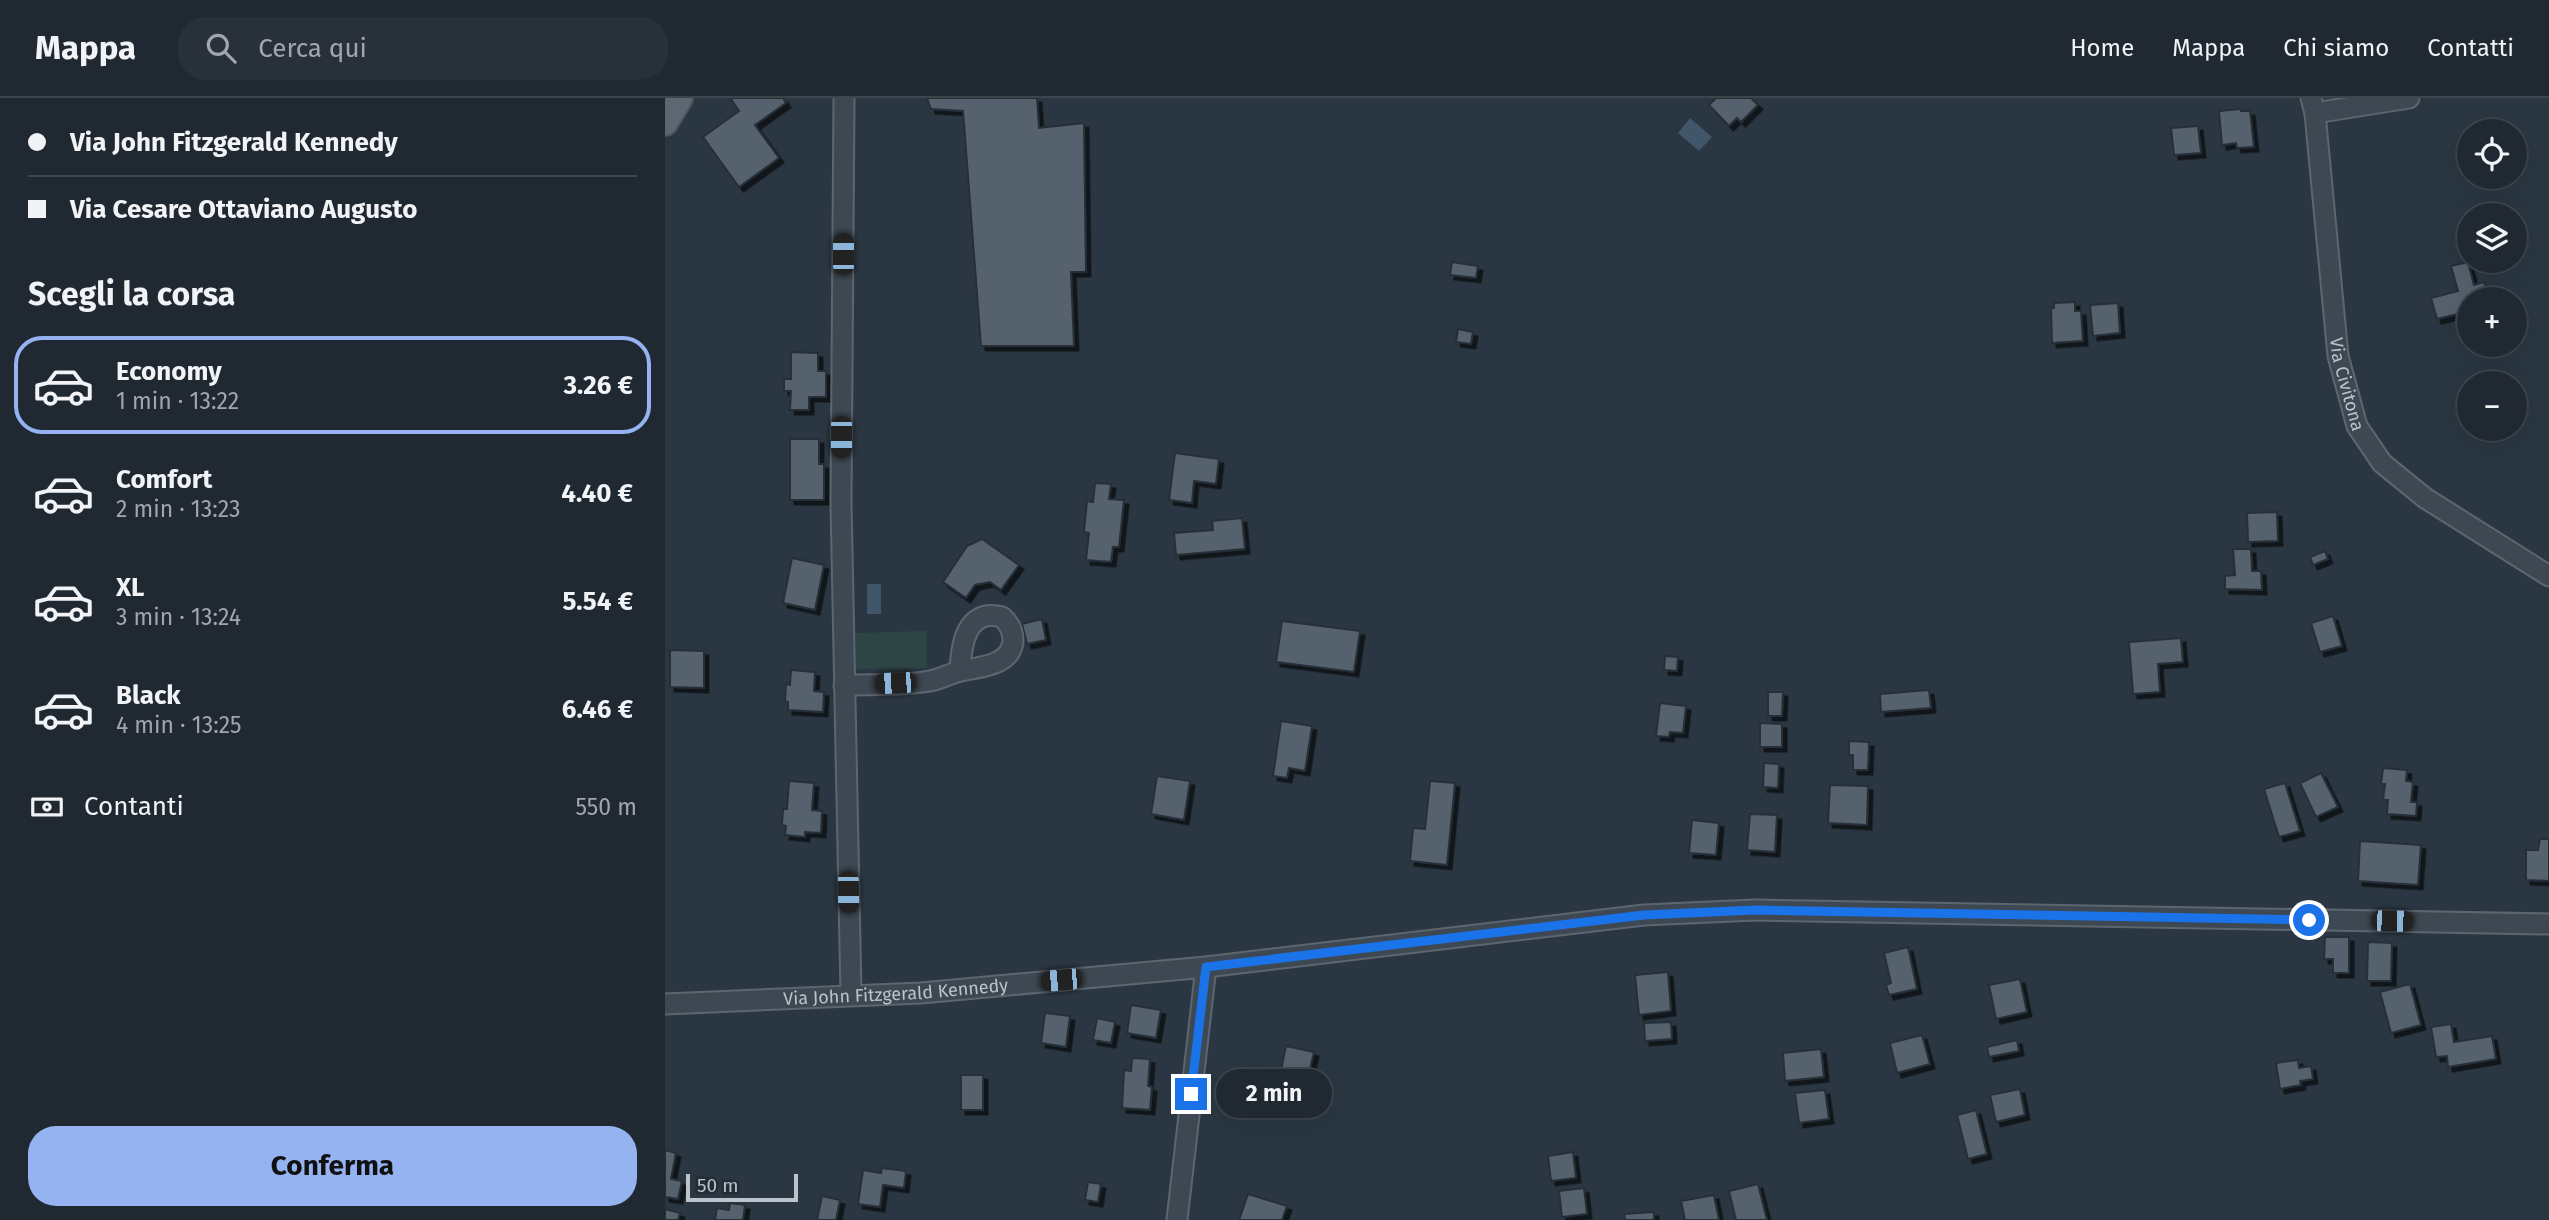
<!DOCTYPE html>
<html lang="it">
<meta charset="utf-8">
<style>
:root{--surface:#202932;--page:#28313a;--text:#f1f3f6;--muted:#a2a6ac;--line:#3d454d;--accent:#95b2f1}
body{margin:0;font-family:"Fira Sans",sans-serif;background:var(--page);color:var(--text);height:100vh;display:flex;flex-direction:column;font-size:26px;white-space:nowrap}
*{box-sizing:border-box;margin:0}
p{font-size:23px;color:var(--muted)}
.icon{flex:none;width:38px;height:38px;fill:none;stroke:currentColor;stroke-width:2;stroke-linecap:round;stroke-linejoin:round}
.map{position:relative;flex:1;overflow:hidden}
.sheet{display:flex;flex-direction:column;background:var(--surface);width:665px}
.sheet>*{flex:none}
.hud{display:grid;align-content:center;height:154px;padding:0 28px;background:var(--surface)}
.fabs{position:absolute;left:1792px;top:21px;display:grid;gap:14px}
.fabs a{display:grid;place-items:center;width:70px;height:70px;border-radius:50%;background:var(--surface);box-shadow:0 7px 28px #0002,0 0 0 2px var(--line);font-size:35px}
.scale{position:absolute;left:21px;bottom:18px;width:112px;box-sizing:border-box;padding-left:7px;border:4px solid #bbc3cb;border-top:0;font-size:19px;line-height:24px;white-space:nowrap;color:#bbc3cb;-webkit-text-stroke:5px #232d37;paint-order:stroke}
.end{position:absolute;width:32px;height:32px;margin:-16px;border:9px solid #1a73e8;background:#fff;box-shadow:0 0 0 4px #fff}
.from{border-radius:50%}
.bubble{position:absolute;height:49px;border-radius:24px;background:var(--surface);box-shadow:0 7px 28px #0002,0 0 0 2px var(--line);font-size:23px;font-weight:700;line-height:49px;text-align:center}
.car{position:absolute;width:21px;height:42px;margin:-21px -10px;border-radius:9px;box-shadow:0 0 5px 2px #0007;background:linear-gradient(#222 24%,#8ab4d8 0 40%,#222 0 76%,#8ab4d8 0 86%,#222 0)}
.hud b{display:flex;align-items:center;gap:24px;height:66px;font-size:26px}
.hud b+b{border-top:2px solid var(--line)}
.hud i{width:18px;height:18px;background:var(--text)}
ul{padding:0;list-style:none}
li{display:flex;align-items:center;gap:21px;height:98px;margin:0 14px 10px;padding:0 14px;border:4px solid transparent;border-radius:28px}
li div{flex:1}
li b{display:block;font-size:26px}
li em{font-style:normal;font-weight:700}
li.active{border-color:var(--accent)}
li>.icon{width:63px;height:63px;stroke-width:1.5}
h2{padding:0 28px;font-size:32px;line-height:84px}
.pay{display:flex;align-items:center;gap:18px;height:77px;padding:0 28px;font-size:26px}
.pay p{margin-inline-start:auto}
.primary-button{display:flex;gap:14px;margin-top:auto;padding:14px 28px}
.primary-button a{flex:1;height:80px;border-radius:28px;background:var(--accent);color:#111;font-size:28px;font-weight:700;line-height:80px;text-align:center}
header{display:flex;align-items:center;gap:42px;box-sizing:border-box;height:98px;padding:0 35px;background:var(--surface);border-bottom:2px solid var(--line)}
header strong{font-size:33px}
nav{display:flex;gap:38px;margin-inline-start:auto;font-size:24px}
.search{width:490px;height:63px;background:var(--page);display:flex;align-items:center;gap:18px;box-sizing:border-box;padding:0 24px;border-radius:28px;color:var(--muted);font-size:26px}
main{display:flex;flex:1;min-height:0}
.map>svg:first-child{display:block}
.green{fill:#2d4544}
.water{fill:#415669}
.building{fill:#55626e;stroke:#252f39;stroke-width:2;filter:url(#shadow)}
.lines{fill:none;stroke-linecap:round;stroke-linejoin:round}
.minor-casing{stroke:#5c666f;stroke-width:23}
.major-casing{stroke:#4b545e;stroke-width:28}
.minor{stroke:#3e4852;stroke-width:19}
.major{stroke:#5c6771;stroke-width:24}
.route{stroke:#1a73e8;stroke-width:9}
.labels{text-anchor:middle;dominant-baseline:central;stroke-width:7;stroke-linejoin:round;paint-order:stroke}
.street-label{font-size:18px;fill:#bbc3cb;stroke:#232d37}
</style>
<header>
<strong>Mappa</strong>
<div class="search"><svg class="icon" aria-label="search" viewBox="0 0 24 24"><circle cx="10" cy="10" r="6"/><path d="M15 15l6 6"/></svg>Cerca qui</div>
<nav><a>Home</a><a>Mappa</a><a>Chi siamo</a><a>Contatti</a></nav>
</header>
<main>
<section class="sheet">
<div class="hud">
<b><i class="from"></i>Via John Fitzgerald Kennedy</b>
<b><i></i>Via Cesare Ottaviano Augusto</b>
</div>
<h2>Scegli la corsa</h2>
<ul>
<li class="active"><svg class="icon" aria-label="car" viewBox="0 0 24 24"><path d="M5 17H2v-5l4-1 3-4h7l3 4 3 1v5h-3M9 17h6M6 11h13"/><circle cx="7" cy="17" r="2"/><circle cx="17" cy="17" r="2"/></svg><div><b>Economy</b><p>1 min · 13:22</p></div><em>3.26 €</em></li>
<li><svg class="icon" aria-label="car" viewBox="0 0 24 24"><path d="M5 17H2v-5l4-1 3-4h7l3 4 3 1v5h-3M9 17h6M6 11h13"/><circle cx="7" cy="17" r="2"/><circle cx="17" cy="17" r="2"/></svg><div><b>Comfort</b><p>2 min · 13:23</p></div><em>4.40 €</em></li>
<li><svg class="icon" aria-label="car" viewBox="0 0 24 24"><path d="M5 17H2v-5l4-1 3-4h7l3 4 3 1v5h-3M9 17h6M6 11h13"/><circle cx="7" cy="17" r="2"/><circle cx="17" cy="17" r="2"/></svg><div><b>XL</b><p>3 min · 13:24</p></div><em>5.54 €</em></li>
<li><svg class="icon" aria-label="car" viewBox="0 0 24 24"><path d="M5 17H2v-5l4-1 3-4h7l3 4 3 1v5h-3M9 17h6M6 11h13"/><circle cx="7" cy="17" r="2"/><circle cx="17" cy="17" r="2"/></svg><div><b>Black</b><p>4 min · 13:25</p></div><em>6.46 €</em></li>
</ul>
<div class="pay"><svg class="icon" aria-label="cash" viewBox="0 0 24 24"><path d="M3 7h18v10H3z"/><circle cx="12" cy="12" r="2"/></svg>Contanti<p>550 m</p></div>
<div class="primary-button"><a>Conferma</a></div>
</section>
<div class="map">
<svg width="1884" height="1122" viewBox="0 0 1884 1122">
<defs>
<filter id="shadow"><feDropShadow dx="4.5" dy="4.5" stdDeviation="0" flood-color="#0009"/></filter>
</defs>
<rect width="100%" height="100%" fill="#2a3742"/>
<!-- green -->
<path class="green" d="M261,533L262,570L191,571L190,535Z"/>
<!-- water -->
<path class="water" d="M1025,20L1047,39L1034,53L1013,35Z
M202,486H216V516H202Z"/>
<!-- building -->
<path class="building" d="M67,0H118L121,5L90,27L114,60L74,89L38,39L74,13L66,1Z
M262,0H372L374,30L419,25L421,174H406L409,248H316L298,13L266,11Z
M1051,0H1086L1093,7L1076,24L1072,20L1064,28L1044,7Z
M1576,11V13H1585L1589,49L1572,50L1571,45L1557,47L1554,13Z
M1533,28L1536,55L1509,57L1506,30Z
M787,164L813,168L811,180L785,177Z
M1803,164L1809,187L1819,184L1824,201H1804V219L1798,221L1797,215L1772,221L1766,200L1793,193L1786,168Z
M1410,204V213H1416L1418,243L1387,245L1386,210H1389V205Z
M1453,205L1455,235L1428,238L1425,207Z
M793,231L808,234L806,246L791,244Z
M126,254L153,255V273H161V299H144V312H125L126,293H119V281H126Z
M125,341H154V366H159V402H125Z
M510,355L554,361L551,386L529,383L527,405L504,402Z
M430,385L446,386L444,401L459,402L454,449H448L446,464L421,462L424,435L419,434L422,403L428,404Z
M1612,414L1613,443L1583,444L1582,415Z
M577,420L580,451L511,457L509,435L548,432L547,423Z
M317,441L354,467L336,492L325,484L310,487L301,500L278,484L302,448Z
M1568,451H1586L1587,473H1596L1597,492L1560,491V478L1570,477Z
M1660,453L1663,461L1648,467L1645,459Z
M127,460L159,467L150,512L118,505Z
M1668,518L1677,548L1655,554L1646,525Z
M377,521L381,542L362,546L357,526Z
M617,523L695,533L689,574L611,564Z
M1516,540L1518,564L1493,566L1495,594L1468,596L1464,544Z
M5,552L39,553V590L5,589Z
M1000,558L1013,559L1012,573L999,572Z
M126,572L150,574L149,593L159,594L158,614L123,612V604L120,603L121,586L125,587Z
M1264,592L1266,610L1216,614L1215,596Z
M1103,594H1118L1117,618H1103Z
M995,605L1021,608L1018,635L1005,634L1004,639L991,638Z
M616,623L647,628L640,673L624,670L622,680L608,678Z
M1095,625L1117,626V649H1095Z
M1184,643L1204,644L1203,672H1188V657H1184Z
M1099,665L1114,666L1113,690L1098,689Z
M1718,670L1742,672L1741,683L1748,684L1746,704H1752L1751,718L1722,716L1723,702H1718L1720,686H1716Z
M1656,675L1673,709L1651,719L1635,685Z
M492,678L525,683L519,722L486,716Z
M124,683L149,685L147,712L157,713L156,735L140,734V739L120,737L121,728L117,727L118,711H122Z
M765,683L790,685L782,767L745,763L748,730L760,731Z
M1620,685L1635,733L1614,739L1599,691Z
M1165,687L1203,688L1202,727L1163,725Z
M1085,716L1112,717L1110,754L1082,752Z
M1027,722L1054,725L1051,757L1024,755Z
M1875,741H1884V783L1861,782V752H1873Z
M1695,743L1756,747L1753,787L1693,783Z
M1660,839H1684V875H1668V861H1659Z
M1703,844L1727,845L1726,883H1702Z
M1243,849L1252,891L1224,897L1221,887L1226,885L1219,855Z
M1003,874L1006,913L974,917L970,877Z
M1355,881L1362,914L1331,921L1324,887Z
M1745,886L1756,927L1726,935L1715,894Z
M466,907L496,912L491,940L462,935Z
M380,915L405,918L401,949L376,945Z
M432,920L450,924L446,945L428,942Z
M1006,924L1007,941L980,943L979,925Z
M1786,926L1789,944L1827,938L1831,961L1783,969L1782,958L1771,959L1766,929Z
M1257,937L1265,966L1232,975L1225,945Z
M1352,942L1354,953L1324,959L1322,949Z
M621,948L649,954L642,984L615,977Z
M1156,951L1159,979L1120,983L1118,955Z
M467,960L485,961L483,988L487,989L485,1012L457,1010L459,972L466,973Z
M1633,962L1634,970L1646,968L1648,981L1635,983L1636,987L1615,991L1611,965Z
M296,977H318V1012H296Z
M1355,991L1360,1017L1331,1024L1325,997Z
M1160,992L1164,1021L1134,1025L1130,995Z
M1311,1012L1322,1056L1303,1061L1292,1017Z
M0,1052L11,1055L6,1081L17,1083L13,1101L0,1099Z
M908,1054L911,1080L886,1083L883,1058Z
M217,1070L241,1073L239,1090L218,1087L215,1109L193,1106L198,1072L216,1075Z
M423,1084L436,1086L433,1104L420,1102Z
M1093,1086L1102,1122H1071L1064,1093Z
M919,1090L922,1116L897,1119L894,1093Z
M583,1096L622,1108L617,1122H574Z
M1049,1097L1054,1122H1020L1016,1103Z
M157,1098L175,1102L171,1122H152Z
M65,1105L80,1107L78,1122H50L52,1110L64,1112Z
M0,1111L15,1115L13,1122H0Z
M989,1114V1122H960L959,1116Z"/>
<g class="lines">
<!-- minor casing -->
<g class="minor-casing">
<g id="minor">
<path d="M179,0L176,405L186,897"/>
<path id="s1" d="M1646,0L1650,15L1673,258L1692,328L1717,365L1760,400L1884,478"/>
<path d="M1650,15L1744,0"/>
<path d="M179,587C207,586 238,588 265,583C276,581 286,575 296,573C314,569 346,568 348,543C348,533 344,525 337,519C301,510 296,547 295,573"/>
<path id="s2" d="M0,906L256,895L541,869L979,817L1090,812L1884,826"/>
<path d="M512,1122L541,869"/>
</g>
</g>
<!-- major casing -->
<g class="major-casing">
<path id="major" d="M0,25L15,0"/>
</g>
<!-- minor -->
<use href="#minor" class="minor"/>
<!-- major -->
<use href="#major" class="major"/>
</g>
<g class="lines">
<!-- route -->
<path class="route" d="M526,996L541,869L979,817L1090,812L1644,822"/>
</g>
<g class="labels">
<!-- street labels -->
<g class="street-label">
<text stroke="none"><textPath href="#s1" startOffset="289">Via Civitona</textPath></text>
<text stroke="none"><textPath href="#s2" startOffset="231">Via John Fitzgerald Kennedy</textPath></text>
</g>
</g>
</svg>
<div class="fabs">
<a><svg class="icon" aria-label="locate" viewBox="0 0 24 24"><circle cx="12" cy="12" r="6"/><path d="M12 2v4M12 18v4M2 12h4M18 12h4"/></svg></a>
<a><svg class="icon" aria-label="layers" viewBox="0 0 24 24"><path d="M12 4l9 5-9 5-9-5zM3 14l9 5 9-5"/></svg></a>
<a>+</a>
<a>−</a>
</div>
<div class="scale">50 m</div>
<i class="end from" style="left:1644px;top:822px"></i>
<i class="end" style="left:526px;top:996px"></i>
<div class="bubble" style="left:551px;top:971px;width:116px">2 min</div>
<i class="car" style="left:178px;top:156px;rotate:0deg"></i>
<i class="car" style="left:176px;top:339px;rotate:180deg"></i>
<i class="car" style="left:230px;top:585px;rotate:268deg"></i>
<i class="car" style="left:183px;top:794px;rotate:179deg"></i>
<i class="car" style="left:1727px;top:823px;rotate:91deg"></i>
<i class="car" style="left:396px;top:882px;rotate:265deg"></i>
</div>
</main>
